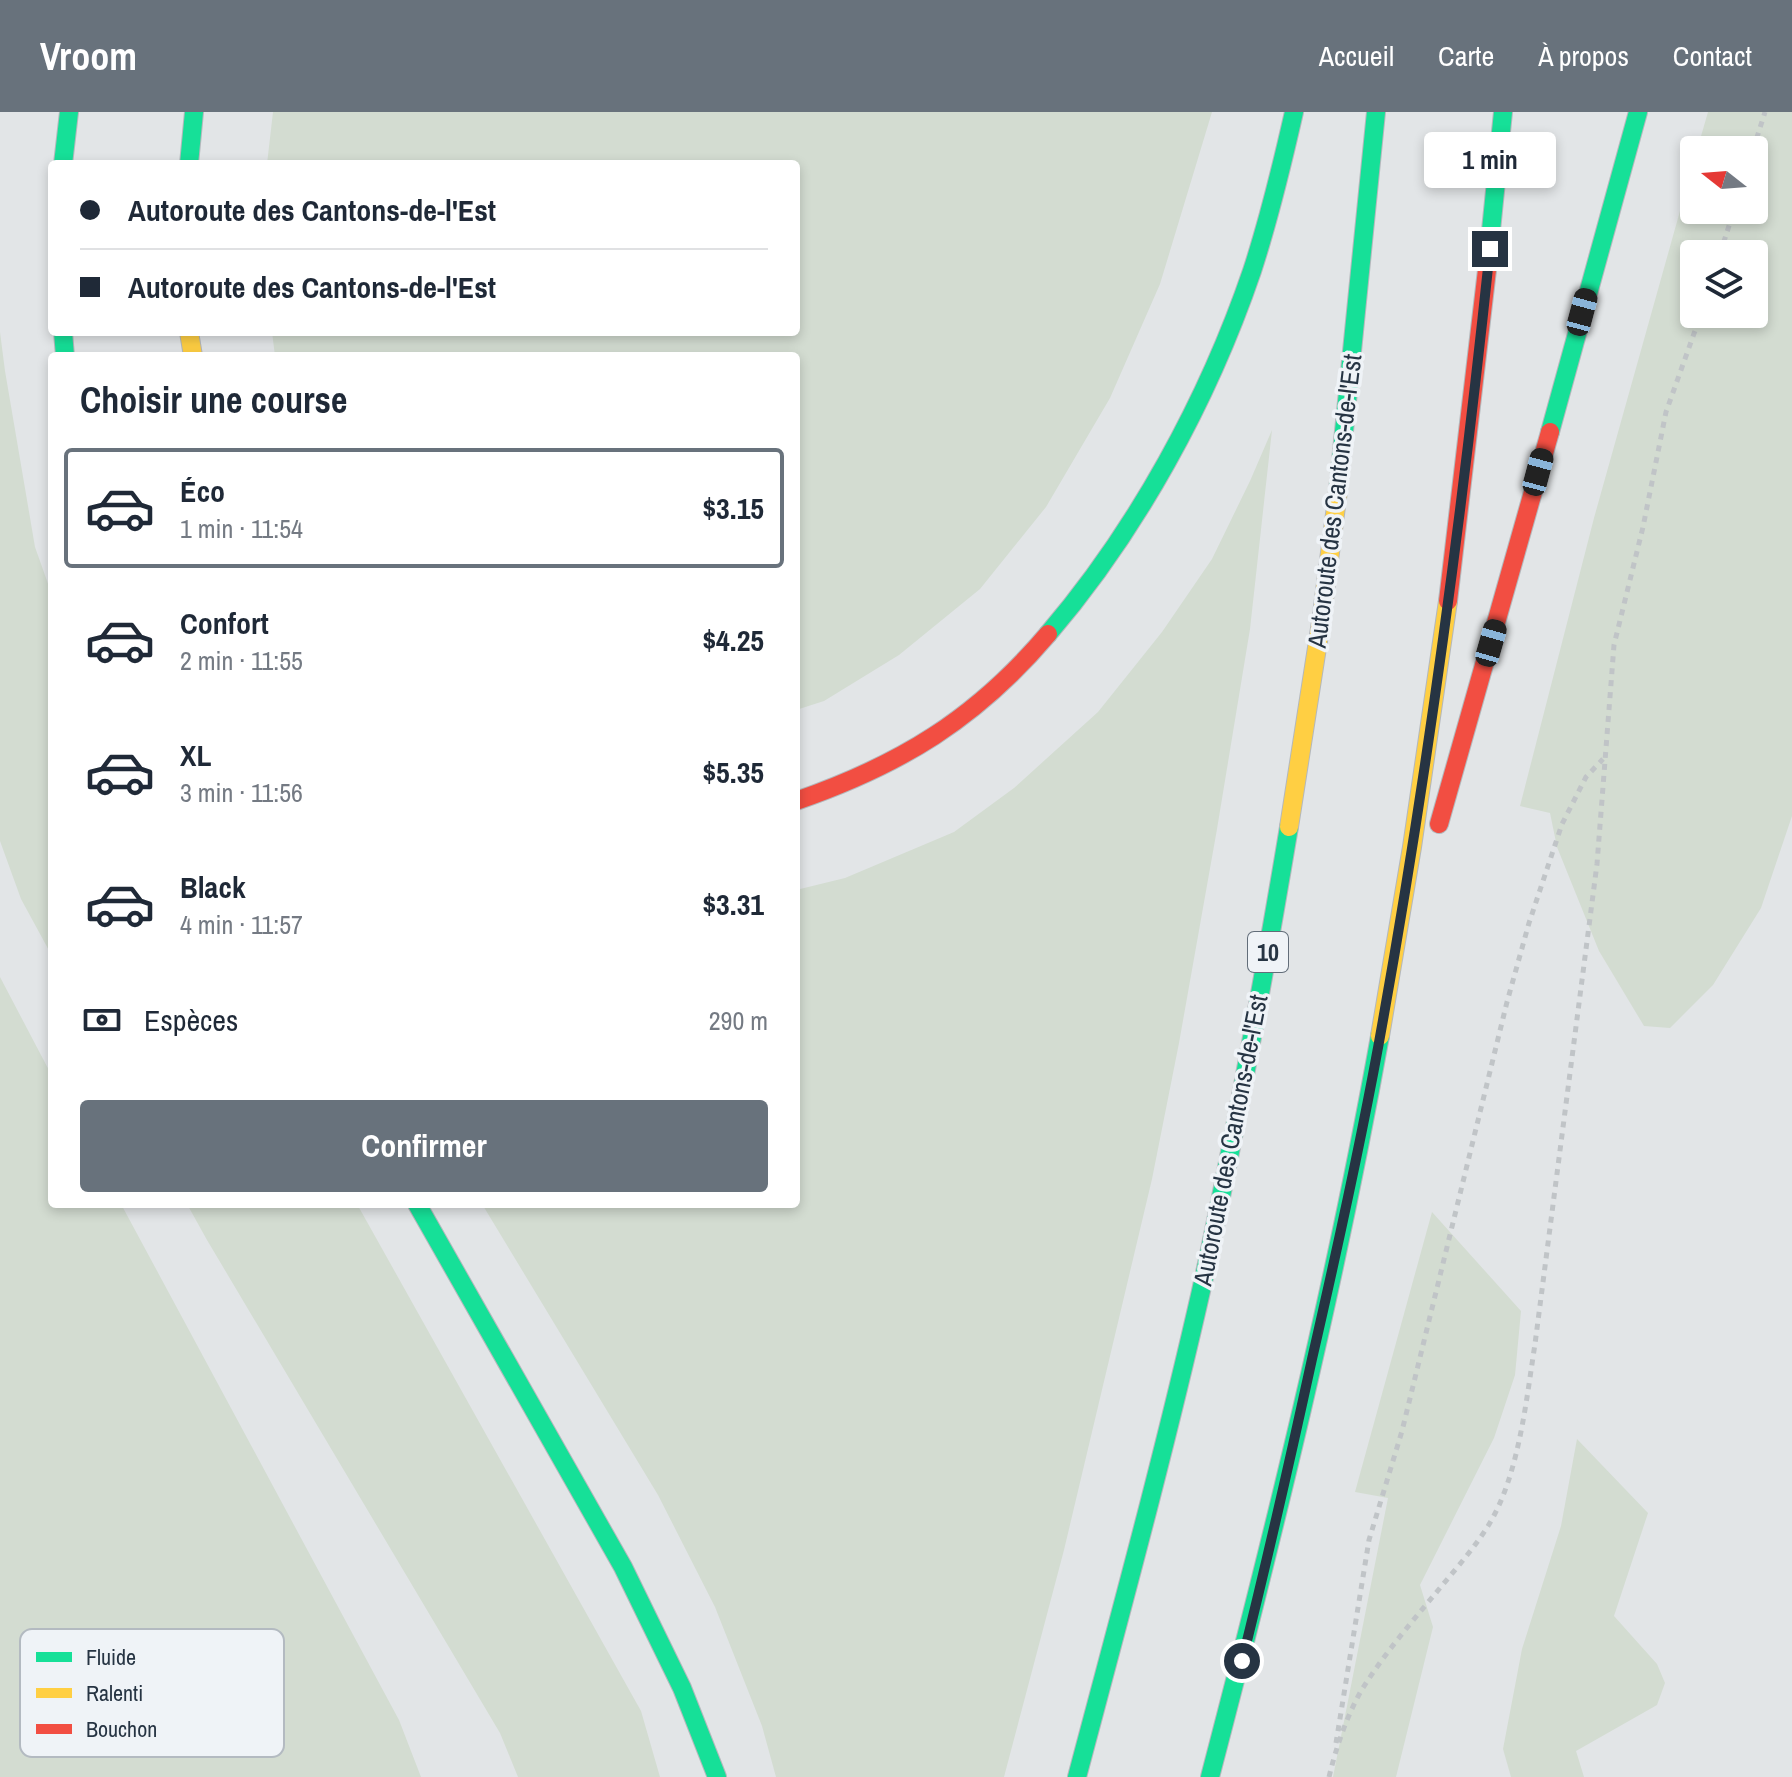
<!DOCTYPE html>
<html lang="fr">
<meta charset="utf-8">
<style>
:root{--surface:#fff;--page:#f6f6f7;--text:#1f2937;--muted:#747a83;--line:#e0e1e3;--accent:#68727c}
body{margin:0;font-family:"Archivo Narrow",sans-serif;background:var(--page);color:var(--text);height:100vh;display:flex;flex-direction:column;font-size:30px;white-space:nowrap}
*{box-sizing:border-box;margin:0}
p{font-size:26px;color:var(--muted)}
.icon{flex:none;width:44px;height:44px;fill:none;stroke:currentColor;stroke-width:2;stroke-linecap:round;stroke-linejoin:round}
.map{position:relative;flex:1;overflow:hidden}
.sheet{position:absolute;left:48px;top:240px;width:752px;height:856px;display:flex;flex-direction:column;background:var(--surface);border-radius:8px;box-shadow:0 4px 12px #0003}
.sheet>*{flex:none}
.top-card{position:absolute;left:48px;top:48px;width:752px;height:176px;border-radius:8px;box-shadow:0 4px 12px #0003;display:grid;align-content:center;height:176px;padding:0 32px;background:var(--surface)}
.needle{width:52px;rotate:287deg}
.tools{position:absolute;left:1680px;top:24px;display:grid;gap:16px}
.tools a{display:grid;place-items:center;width:88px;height:88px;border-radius:8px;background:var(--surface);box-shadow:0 4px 12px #0003;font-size:40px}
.end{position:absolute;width:36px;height:36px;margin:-18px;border:10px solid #263443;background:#fff;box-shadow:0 0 0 4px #fff}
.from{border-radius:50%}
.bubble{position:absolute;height:56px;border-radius:8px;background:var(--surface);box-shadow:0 4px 12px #0003;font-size:26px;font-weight:700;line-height:56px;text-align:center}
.car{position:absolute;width:24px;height:48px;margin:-24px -12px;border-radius:10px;box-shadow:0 0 6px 2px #0007;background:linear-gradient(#222 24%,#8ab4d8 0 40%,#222 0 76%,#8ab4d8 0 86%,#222 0)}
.top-card b{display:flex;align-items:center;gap:28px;height:76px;font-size:30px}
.top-card b+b{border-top:2px solid var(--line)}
.top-card i{width:20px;height:20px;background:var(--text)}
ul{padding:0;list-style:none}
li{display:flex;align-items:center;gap:24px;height:120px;margin:0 16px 12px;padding:0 16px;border:4px solid transparent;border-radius:8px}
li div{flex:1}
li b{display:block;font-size:30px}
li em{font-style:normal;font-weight:700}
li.active{border-color:var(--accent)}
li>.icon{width:72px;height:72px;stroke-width:1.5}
h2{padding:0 32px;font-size:36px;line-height:96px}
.pay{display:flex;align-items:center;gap:20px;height:88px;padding:0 32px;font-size:30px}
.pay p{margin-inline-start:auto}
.cta{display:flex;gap:16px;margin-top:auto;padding:16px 32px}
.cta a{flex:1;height:92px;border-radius:8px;background:var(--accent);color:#fff;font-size:32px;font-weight:700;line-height:92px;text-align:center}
header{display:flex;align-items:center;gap:48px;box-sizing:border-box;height:112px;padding:0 40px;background:var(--accent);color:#fff}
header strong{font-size:38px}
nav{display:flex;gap:44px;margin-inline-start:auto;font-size:28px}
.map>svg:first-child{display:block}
.green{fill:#d3dcd1;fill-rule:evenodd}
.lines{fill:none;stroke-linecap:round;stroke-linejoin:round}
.fast-casing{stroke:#b4b8bc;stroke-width:20}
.slow-casing{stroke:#b4b8bc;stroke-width:20}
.jam-casing{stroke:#b4b8bc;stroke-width:20}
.path{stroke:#c0c4c7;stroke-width:5;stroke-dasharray:6 6;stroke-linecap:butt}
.fast{stroke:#16e098;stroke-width:18}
.slow{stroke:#ffcf43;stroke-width:18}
.jam{stroke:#f24e42;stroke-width:18}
.route{stroke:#263443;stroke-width:10}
.labels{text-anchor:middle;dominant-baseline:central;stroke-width:7;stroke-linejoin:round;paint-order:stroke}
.shield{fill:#eff3f7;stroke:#626d79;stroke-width:2}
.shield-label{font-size:24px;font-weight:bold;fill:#263443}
.street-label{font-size:26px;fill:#263443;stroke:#eff3f7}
.key{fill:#eff3f7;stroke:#b3bac1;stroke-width:2}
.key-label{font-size:22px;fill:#263443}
</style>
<header>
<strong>Vroom</strong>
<nav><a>Accueil</a><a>Carte</a><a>À propos</a><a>Contact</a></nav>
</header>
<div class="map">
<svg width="1792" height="1665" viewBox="0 0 1792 1665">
<rect width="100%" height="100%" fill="#e2e5e7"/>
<!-- green -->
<path class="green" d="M273,0H1212L1160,172L1110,286L1046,395L980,477L899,543L824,589L796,598V244H275L272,220H796V52H267Z
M1708,0H1792V704L1761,796L1713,873L1670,916L1644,914L1599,839L1557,735L1550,701L1520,694L1594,406L1694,49V98H1754V38H1697ZM1694,142H1754V202H1694Z
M0,220L5,259L35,435L52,483V844L21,787L0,729Z
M1272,318L1250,517L1217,717L1179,931L1152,1067L1064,1438L1004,1665H776L762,1614L715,1495L658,1383L482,1092H796V778L845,766L954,720L1014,676L1098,600L1162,520L1212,447L1250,369Z
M0,865L52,964V1092H121L399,1608L421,1665H0Z
M187,1092H357L641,1599L660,1665H518L500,1621L207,1128Z
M1432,1100L1521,1199L1515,1263L1494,1326L1420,1473L1433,1515L1396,1665H1333L1388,1386L1355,1380Z
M1577,1327L1648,1401L1614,1504L1657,1552L1665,1571L1657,1593L1576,1639L1584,1665H1511L1503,1637L1522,1537L1561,1414Z"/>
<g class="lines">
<!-- fast casing -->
<g class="fast-casing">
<path id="fast" d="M63,52L69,0
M189,52L194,0
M1487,158L1503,0
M63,220L65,244
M1550,320L1638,0
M1338,379L1376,0
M1048,522C1137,418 1208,288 1252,159C1269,107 1282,53 1294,0
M417,1092L623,1455L682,1576L717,1665
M1077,1665C1120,1503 1164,1342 1201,1179C1235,1025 1263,870 1289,715
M1210,1665C1274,1420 1335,1174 1380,924"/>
</g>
<!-- slow casing -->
<g class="slow-casing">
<path id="slow" d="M189,220L193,244
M1289,715L1321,510L1338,379
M1380,924L1412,735L1448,489"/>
</g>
<!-- jam casing -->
<g class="jam-casing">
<path id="jam" d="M1448,489L1487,158
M796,689C900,653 976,607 1048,522
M1439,712L1550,320"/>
</g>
<!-- path -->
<path class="path" d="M1753,38L1765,0
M1720,142L1734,98
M1336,1631L1369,1428L1402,1319L1507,890L1529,811L1562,712L1586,665L1603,647
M1329,1665C1336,1636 1346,1606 1361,1579C1382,1545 1409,1513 1435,1482C1453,1460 1473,1438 1488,1414C1519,1364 1526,1289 1535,1232L1597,752L1614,533L1643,415L1666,300L1701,202"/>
<!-- fast -->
<use href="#fast" class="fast"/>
<!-- slow -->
<use href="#slow" class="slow"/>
<!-- jam -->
<use href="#jam" class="jam"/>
</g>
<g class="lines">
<!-- route -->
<path class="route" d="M1242,1549C1267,1449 1290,1348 1312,1247C1338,1134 1363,1022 1383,908C1429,652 1463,395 1490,137"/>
</g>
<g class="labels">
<!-- shield labels -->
<rect class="shield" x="1248" y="820" width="40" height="40" rx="6"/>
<g class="shield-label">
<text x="1268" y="840">10</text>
</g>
<!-- street labels -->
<g class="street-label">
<text transform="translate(1334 389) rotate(-83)">Autoroute des Cantons-de-l'Est</text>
<text transform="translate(1230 1028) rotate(-79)">Autoroute des Cantons-de-l'Est</text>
</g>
</g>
<!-- legend -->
<rect x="20" y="1517" width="264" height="128" rx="12" class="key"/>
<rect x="36" y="1540" width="36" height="10" fill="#16e098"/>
<rect x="36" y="1576" width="36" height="10" fill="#ffcf43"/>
<rect x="36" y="1612" width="36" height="10" fill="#f24e42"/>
<g class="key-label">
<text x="86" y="1553">Fluide</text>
<text x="86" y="1589">Ralenti</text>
<text x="86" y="1625">Bouchon</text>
</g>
</svg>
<div class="tools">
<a><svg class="needle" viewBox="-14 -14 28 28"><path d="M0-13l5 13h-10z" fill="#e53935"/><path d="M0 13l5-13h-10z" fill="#747a83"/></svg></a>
<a><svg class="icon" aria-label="layers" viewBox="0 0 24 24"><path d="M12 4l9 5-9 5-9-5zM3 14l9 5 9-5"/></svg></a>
</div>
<i class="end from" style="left:1242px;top:1549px"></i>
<i class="end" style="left:1490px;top:137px"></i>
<div class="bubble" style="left:1424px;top:20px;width:132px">1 min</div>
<i class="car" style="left:1582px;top:200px;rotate:15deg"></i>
<i class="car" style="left:1538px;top:360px;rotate:15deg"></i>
<i class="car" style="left:1491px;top:531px;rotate:16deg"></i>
<div class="top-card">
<b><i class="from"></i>Autoroute des Cantons-de-l'Est</b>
<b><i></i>Autoroute des Cantons-de-l'Est</b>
</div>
<section class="sheet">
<h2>Choisir une course</h2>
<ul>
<li class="active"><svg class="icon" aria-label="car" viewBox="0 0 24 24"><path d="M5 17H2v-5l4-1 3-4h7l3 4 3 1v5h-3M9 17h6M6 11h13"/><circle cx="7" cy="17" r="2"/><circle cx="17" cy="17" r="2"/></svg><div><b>Éco</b><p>1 min · 11:54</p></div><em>$3.15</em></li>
<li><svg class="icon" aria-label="car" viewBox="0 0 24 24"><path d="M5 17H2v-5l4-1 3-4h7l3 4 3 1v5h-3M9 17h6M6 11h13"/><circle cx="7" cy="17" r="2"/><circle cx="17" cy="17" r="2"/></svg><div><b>Confort</b><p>2 min · 11:55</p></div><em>$4.25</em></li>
<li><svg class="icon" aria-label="car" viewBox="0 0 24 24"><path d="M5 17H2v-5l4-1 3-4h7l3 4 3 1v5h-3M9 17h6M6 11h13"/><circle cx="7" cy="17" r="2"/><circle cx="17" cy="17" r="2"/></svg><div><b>XL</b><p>3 min · 11:56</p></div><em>$5.35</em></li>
<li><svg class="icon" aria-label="car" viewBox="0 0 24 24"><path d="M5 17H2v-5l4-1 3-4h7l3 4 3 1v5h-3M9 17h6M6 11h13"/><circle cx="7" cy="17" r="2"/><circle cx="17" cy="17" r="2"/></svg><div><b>Black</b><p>4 min · 11:57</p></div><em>$3.31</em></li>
</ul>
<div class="pay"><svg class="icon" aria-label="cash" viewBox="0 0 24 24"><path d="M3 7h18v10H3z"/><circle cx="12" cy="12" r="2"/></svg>Espèces<p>290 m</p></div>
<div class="cta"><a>Confirmer</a></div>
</section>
</div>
